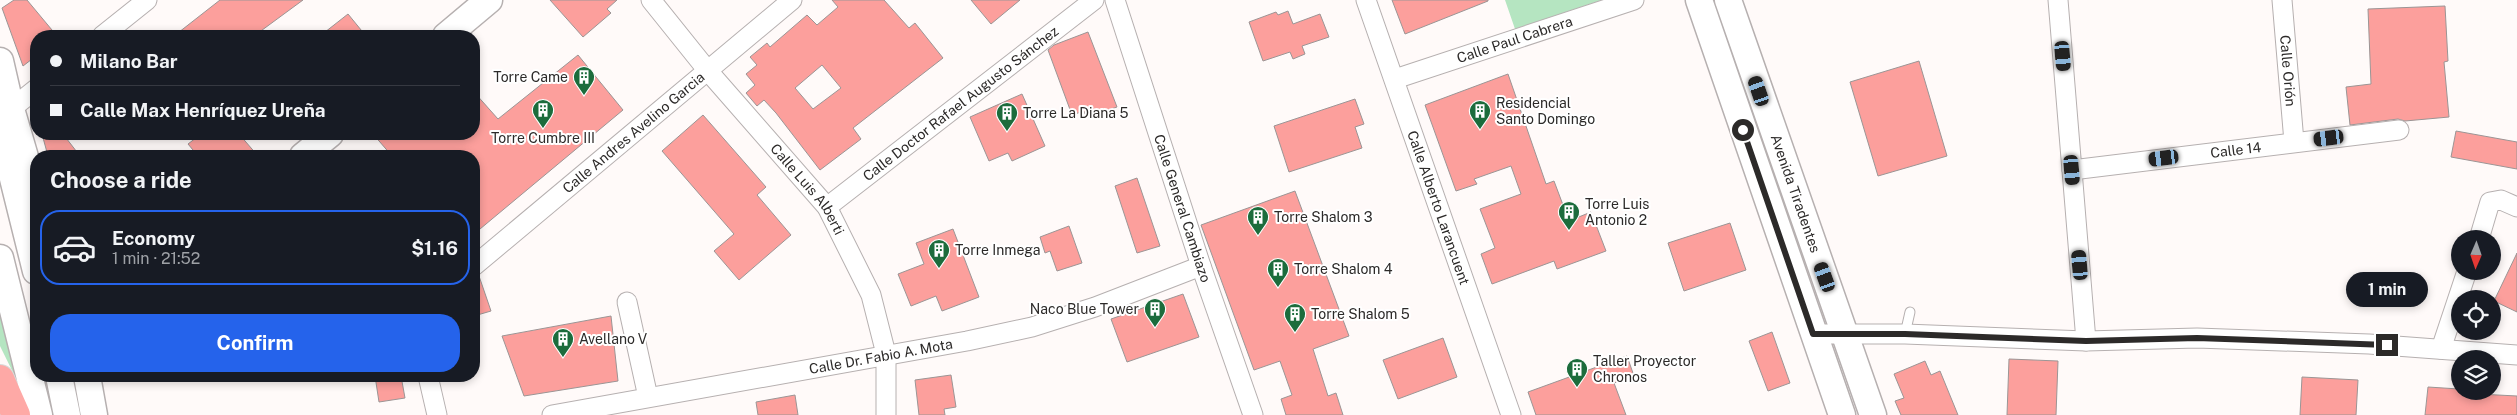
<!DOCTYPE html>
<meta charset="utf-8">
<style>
:root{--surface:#171b24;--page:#242831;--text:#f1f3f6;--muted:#9ea1a6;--line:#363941;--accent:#2563eb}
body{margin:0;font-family:"Public Sans",sans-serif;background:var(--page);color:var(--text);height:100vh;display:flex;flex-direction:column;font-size:19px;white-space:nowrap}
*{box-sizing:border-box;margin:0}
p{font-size:16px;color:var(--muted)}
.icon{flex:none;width:28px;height:28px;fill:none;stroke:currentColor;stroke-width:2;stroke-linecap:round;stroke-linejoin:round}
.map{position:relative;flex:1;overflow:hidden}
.side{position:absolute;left:30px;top:150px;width:450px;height:232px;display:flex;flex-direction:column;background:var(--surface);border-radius:20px;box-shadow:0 2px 8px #0003}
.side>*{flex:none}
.guide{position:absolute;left:30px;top:30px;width:450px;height:110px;border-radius:20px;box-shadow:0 2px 8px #0003;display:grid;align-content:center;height:110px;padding:0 20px;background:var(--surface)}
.needle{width:32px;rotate:182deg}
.controls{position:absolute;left:2451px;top:230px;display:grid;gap:10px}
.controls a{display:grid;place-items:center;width:50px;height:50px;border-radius:50%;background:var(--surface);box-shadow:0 2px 8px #0003;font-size:25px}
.end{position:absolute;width:22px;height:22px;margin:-11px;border:6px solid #2c2a29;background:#fff;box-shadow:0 0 0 2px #fff}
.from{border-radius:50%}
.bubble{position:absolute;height:35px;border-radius:18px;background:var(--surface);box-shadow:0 2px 8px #0003;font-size:16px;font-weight:700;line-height:35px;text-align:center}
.car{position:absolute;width:15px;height:30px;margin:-15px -8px;border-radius:6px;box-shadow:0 0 4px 1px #0007;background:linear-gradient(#222 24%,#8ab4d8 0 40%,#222 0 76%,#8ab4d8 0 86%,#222 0)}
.guide b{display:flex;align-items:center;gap:18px;height:48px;font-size:19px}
.guide b+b{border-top:1px solid var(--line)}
.guide i{width:12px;height:12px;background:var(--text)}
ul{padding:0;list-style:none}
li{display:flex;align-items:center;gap:15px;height:75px;margin:0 10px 8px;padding:0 10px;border:2px solid transparent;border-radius:20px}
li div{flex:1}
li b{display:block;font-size:19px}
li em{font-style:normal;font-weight:700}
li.current{border-color:var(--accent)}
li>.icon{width:45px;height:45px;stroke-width:1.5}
h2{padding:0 20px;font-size:22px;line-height:60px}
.cta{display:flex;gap:10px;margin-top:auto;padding:10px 20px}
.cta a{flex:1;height:58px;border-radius:20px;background:var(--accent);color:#fff;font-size:20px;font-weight:700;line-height:58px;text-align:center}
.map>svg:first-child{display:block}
.green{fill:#b5e5c1}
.building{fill:#fc9f9c;stroke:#9b9595;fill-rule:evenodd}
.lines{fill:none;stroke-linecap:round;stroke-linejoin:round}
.lane-casing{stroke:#b6b0b0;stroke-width:11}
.street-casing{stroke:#b6b0b0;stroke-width:21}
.secondary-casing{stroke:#b6b0b0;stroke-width:29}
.highway-casing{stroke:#d9d9d8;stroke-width:30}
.lane{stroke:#fff;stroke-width:9}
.street{stroke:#fff;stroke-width:19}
.secondary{stroke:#fff;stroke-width:26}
.highway{stroke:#fea9a6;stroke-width:28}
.route{stroke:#2c2a29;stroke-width:6}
.labels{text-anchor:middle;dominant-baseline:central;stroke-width:4;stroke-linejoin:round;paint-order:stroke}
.street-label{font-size:14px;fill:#2c2a29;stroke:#fff}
.poi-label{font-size:14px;fill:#2c2a29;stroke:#fff;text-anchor:start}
</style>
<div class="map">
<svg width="2517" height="415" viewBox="0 0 2517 415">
<rect width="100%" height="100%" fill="#fffaf9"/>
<!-- green -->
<path class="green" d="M1505,0H1602L1515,29Z
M0,304L29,405L0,346Z"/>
<!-- building -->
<path class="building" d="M14,0H27L57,36H36V56L23,66L2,8Z
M220,0H303L254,36H174Z
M550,0H617L607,9L611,13L583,37Z
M832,0H884L909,28L915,23L943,58L853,128L861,139L820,170L776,113L764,100L757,106L746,93L755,85L746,74L757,65L750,57L767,43L770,47L807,15L817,25L838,7ZM822,65L841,88L813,109L795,88Z
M971,0H1020L991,24Z
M1392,0H1488V1L1405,34Z
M2445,6L2448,61L2444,62L2449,117L2405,121L2398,119L2350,125L2346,87L2371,84L2368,9Z
M1288,11L1293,24L1320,14L1329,37L1302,46L1305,54L1293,59L1290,52L1263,61L1249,22L1276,12L1278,15Z
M348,14L366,36H320Z
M1088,32L1117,107L1086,118L1084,111L1072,115L1048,50L1054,45Z
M578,55L623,110L474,234V156H392L373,134H474V92L498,119Z
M1919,61L1947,156L1878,176L1850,82Z
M1508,74L1546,184L1554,181L1569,221L1591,212L1606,251L1557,269L1554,261L1492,284L1481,254L1495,248L1480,209L1521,194L1511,166L1474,179L1477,184L1456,191L1425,105Z
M1022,94L1045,146L1012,161L1008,153L989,161L970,117Z
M1355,99L1364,124L1355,127L1362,148L1289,172L1274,126Z
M703,115L766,187L757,195L791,235L739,280L714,251L734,234L662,151Z
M2456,131L2517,142V169L2451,157Z
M42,134H63L80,156H48Z
M201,134H239L258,156H198L188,144Z
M1137,178L1160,246L1137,253L1115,186Z
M1295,191L1349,336L1313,349L1328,396L1336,393L1343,415H1286L1281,399L1292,395L1280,361L1254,370L1201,225Z
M1730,223L1746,270L1684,291L1668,243Z
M1069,226L1082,263L1057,271L1050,251L1045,253L1040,237Z
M953,229L979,297L942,311L936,296L911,306L898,274L924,264L916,243Z
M2517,253V312L2494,301Z
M479,276L491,311L474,316V277Z
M1183,294L1199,337L1127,362L1111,319Z
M611,316L618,381L524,396L502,336Z
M1772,332L1790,383L1768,391L1749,341Z
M1443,338L1457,377L1398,399L1383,360Z
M1627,356L1634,376L1614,383L1626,415H1536L1528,392Z
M2009,359L2058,361L2056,415H2007Z
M1925,361L1931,375L1940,371L1958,415H1901L1895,401L1904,398L1894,374Z
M951,375L956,407L944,409L945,415H919L915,380Z
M375,376H401L405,398L379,402Z
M2302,377L2358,380L2356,415H2300Z
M2428,387L2459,389V393L2517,396V415H2425Z
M795,395L798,415H758L756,402Z"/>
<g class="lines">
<!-- lane casing -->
<g class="lane-casing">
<path id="lane" d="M1905,334L1910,312"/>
</g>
<!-- street casing -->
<g class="street-casing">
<g id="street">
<path id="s1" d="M651,0L708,71L827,207L871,295L886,354V415"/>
<path id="s2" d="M1115,0L1201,266L1253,415"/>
<path id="s3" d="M1366,0L1511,415"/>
<path d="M2058,0L2086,341"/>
<path id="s4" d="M2282,0L2294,142"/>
<path d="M102,36L147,0"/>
<path id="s5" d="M1395,79L1634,0"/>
<path d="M11,109L36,89"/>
<path id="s6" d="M2072,170L2399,130"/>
<path id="s7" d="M827,207L1094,0"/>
<path d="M2479,239L2490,202L2501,200L2517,207"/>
<path id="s8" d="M474,266L792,0"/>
<path d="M627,302L648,397"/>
<path d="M1813,334H1905L2086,341L2197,338L2369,344L2517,355"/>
<path d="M2441,349L2467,271"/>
<path d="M428,376L437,415"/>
<path id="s9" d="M552,415L967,341L1032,327L1095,307L1201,266"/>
</g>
</g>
<!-- secondary casing -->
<g class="secondary-casing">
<g id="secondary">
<path d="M1699,0L1842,415"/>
<path id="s10" d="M1728,0L1873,415"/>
<path d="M446,36L489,0"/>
<path d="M0,61L11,109L36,195"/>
<path d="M0,126L36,271"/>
<path d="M303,156L330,134"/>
<path d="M0,258L39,415"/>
<path d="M59,376L67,415"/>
<path d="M87,376L94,415"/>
</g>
</g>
<!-- highway casing -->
<g class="highway-casing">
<path id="highway" d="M0,379L16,415"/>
</g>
<!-- lane -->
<use href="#lane" class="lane"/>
<!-- street -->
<use href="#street" class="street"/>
<!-- secondary -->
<use href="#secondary" class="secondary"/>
<!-- highway -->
<use href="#highway" class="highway"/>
</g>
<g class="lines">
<!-- route -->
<path class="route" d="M1743,130L1813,334H1905L2086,341L2197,338L2387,345"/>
</g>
<!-- icons -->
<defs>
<g id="building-pin" transform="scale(1.125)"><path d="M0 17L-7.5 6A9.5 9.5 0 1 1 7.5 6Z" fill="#1c6c3c" stroke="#fff"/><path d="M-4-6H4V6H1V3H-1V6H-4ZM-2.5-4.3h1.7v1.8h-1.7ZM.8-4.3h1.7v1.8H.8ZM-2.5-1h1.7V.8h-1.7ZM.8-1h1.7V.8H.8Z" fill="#fff"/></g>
</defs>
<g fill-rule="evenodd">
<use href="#building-pin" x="584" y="77"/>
<use href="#building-pin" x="543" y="110"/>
<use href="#building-pin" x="1480" y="111"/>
<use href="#building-pin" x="1007" y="113"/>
<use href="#building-pin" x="1569" y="212"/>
<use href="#building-pin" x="1258" y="217"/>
<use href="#building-pin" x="939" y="250"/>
<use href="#building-pin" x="1278" y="269"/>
<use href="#building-pin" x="1155" y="309"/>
<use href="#building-pin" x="1295" y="314"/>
<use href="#building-pin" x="563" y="339"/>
<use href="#building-pin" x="1577" y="369"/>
</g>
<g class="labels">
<!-- street labels -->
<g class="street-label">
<text stroke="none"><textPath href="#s5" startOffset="126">Calle Paul Cabrera</textPath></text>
<text stroke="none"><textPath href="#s4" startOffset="71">Calle Orión</textPath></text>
<text stroke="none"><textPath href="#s7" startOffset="169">Calle Doctor Rafael Augusto Sánchez</textPath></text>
<text stroke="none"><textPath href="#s8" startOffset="208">Calle Andres Avelino Garcia</textPath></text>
<text stroke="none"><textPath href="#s6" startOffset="165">Calle 14</textPath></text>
<text stroke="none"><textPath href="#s1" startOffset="246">Calle Luis Alberti</textPath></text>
<text stroke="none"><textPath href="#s10" startOffset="205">Avenida Tiradentes</textPath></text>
<text stroke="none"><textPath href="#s3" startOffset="220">Calle Alberto Larancuent</textPath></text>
<text stroke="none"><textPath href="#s2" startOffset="219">Calle General Cambiazo</textPath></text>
<text stroke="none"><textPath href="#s9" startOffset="334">Calle Dr. Fabio A. Mota</textPath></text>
</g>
<!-- poi labels -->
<g class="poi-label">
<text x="568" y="77" text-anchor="end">Torre Came</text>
<text x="1496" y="103">Residencial<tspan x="1496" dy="16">Santo Domingo</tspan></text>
<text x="1023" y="113">Torre La Diana 5</text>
<text x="543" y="138" text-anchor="middle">Torre Cumbre III</text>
<text x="1585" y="204">Torre Luis<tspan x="1585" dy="16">Antonio 2</tspan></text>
<text x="1274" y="217">Torre Shalom 3</text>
<text x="955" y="250">Torre Inmega</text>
<text x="1294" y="269">Torre Shalom 4</text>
<text x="1139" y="309" text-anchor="end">Naco Blue Tower</text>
<text x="1311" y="314">Torre Shalom 5</text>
<text x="579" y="339">Avellano V</text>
<text x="1593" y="361">Taller Proyector<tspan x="1593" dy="16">Chronos</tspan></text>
</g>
</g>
</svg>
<div class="controls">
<a><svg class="needle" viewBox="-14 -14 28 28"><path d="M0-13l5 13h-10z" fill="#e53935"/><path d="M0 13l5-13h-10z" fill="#9ea1a6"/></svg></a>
<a><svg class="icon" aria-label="locate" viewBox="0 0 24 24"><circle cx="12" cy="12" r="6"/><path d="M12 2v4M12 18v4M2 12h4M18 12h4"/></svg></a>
<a><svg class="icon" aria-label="layers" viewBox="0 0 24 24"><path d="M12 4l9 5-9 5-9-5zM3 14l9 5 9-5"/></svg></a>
</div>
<i class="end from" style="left:1743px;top:130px"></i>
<i class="end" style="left:2387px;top:345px"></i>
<div class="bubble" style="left:2346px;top:272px;width:82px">1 min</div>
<i class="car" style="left:2063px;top:56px;rotate:175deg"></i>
<i class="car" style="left:1759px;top:91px;rotate:341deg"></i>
<i class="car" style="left:2329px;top:138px;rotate:263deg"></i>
<i class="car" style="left:2164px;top:158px;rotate:263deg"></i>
<i class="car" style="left:2072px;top:170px;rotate:175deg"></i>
<i class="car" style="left:2080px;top:265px;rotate:355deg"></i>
<i class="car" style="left:1825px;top:277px;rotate:340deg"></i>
<div class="guide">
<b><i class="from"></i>Milano Bar</b>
<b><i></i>Calle Max Henríquez Ureña</b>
</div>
<section class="side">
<h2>Choose a ride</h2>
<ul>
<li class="current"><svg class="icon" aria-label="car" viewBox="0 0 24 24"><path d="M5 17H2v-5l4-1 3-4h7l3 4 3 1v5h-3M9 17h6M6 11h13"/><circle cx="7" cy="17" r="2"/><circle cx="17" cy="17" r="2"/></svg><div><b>Economy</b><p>1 min · 21:52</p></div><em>$1.16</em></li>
</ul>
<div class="cta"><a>Confirm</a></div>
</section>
</div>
